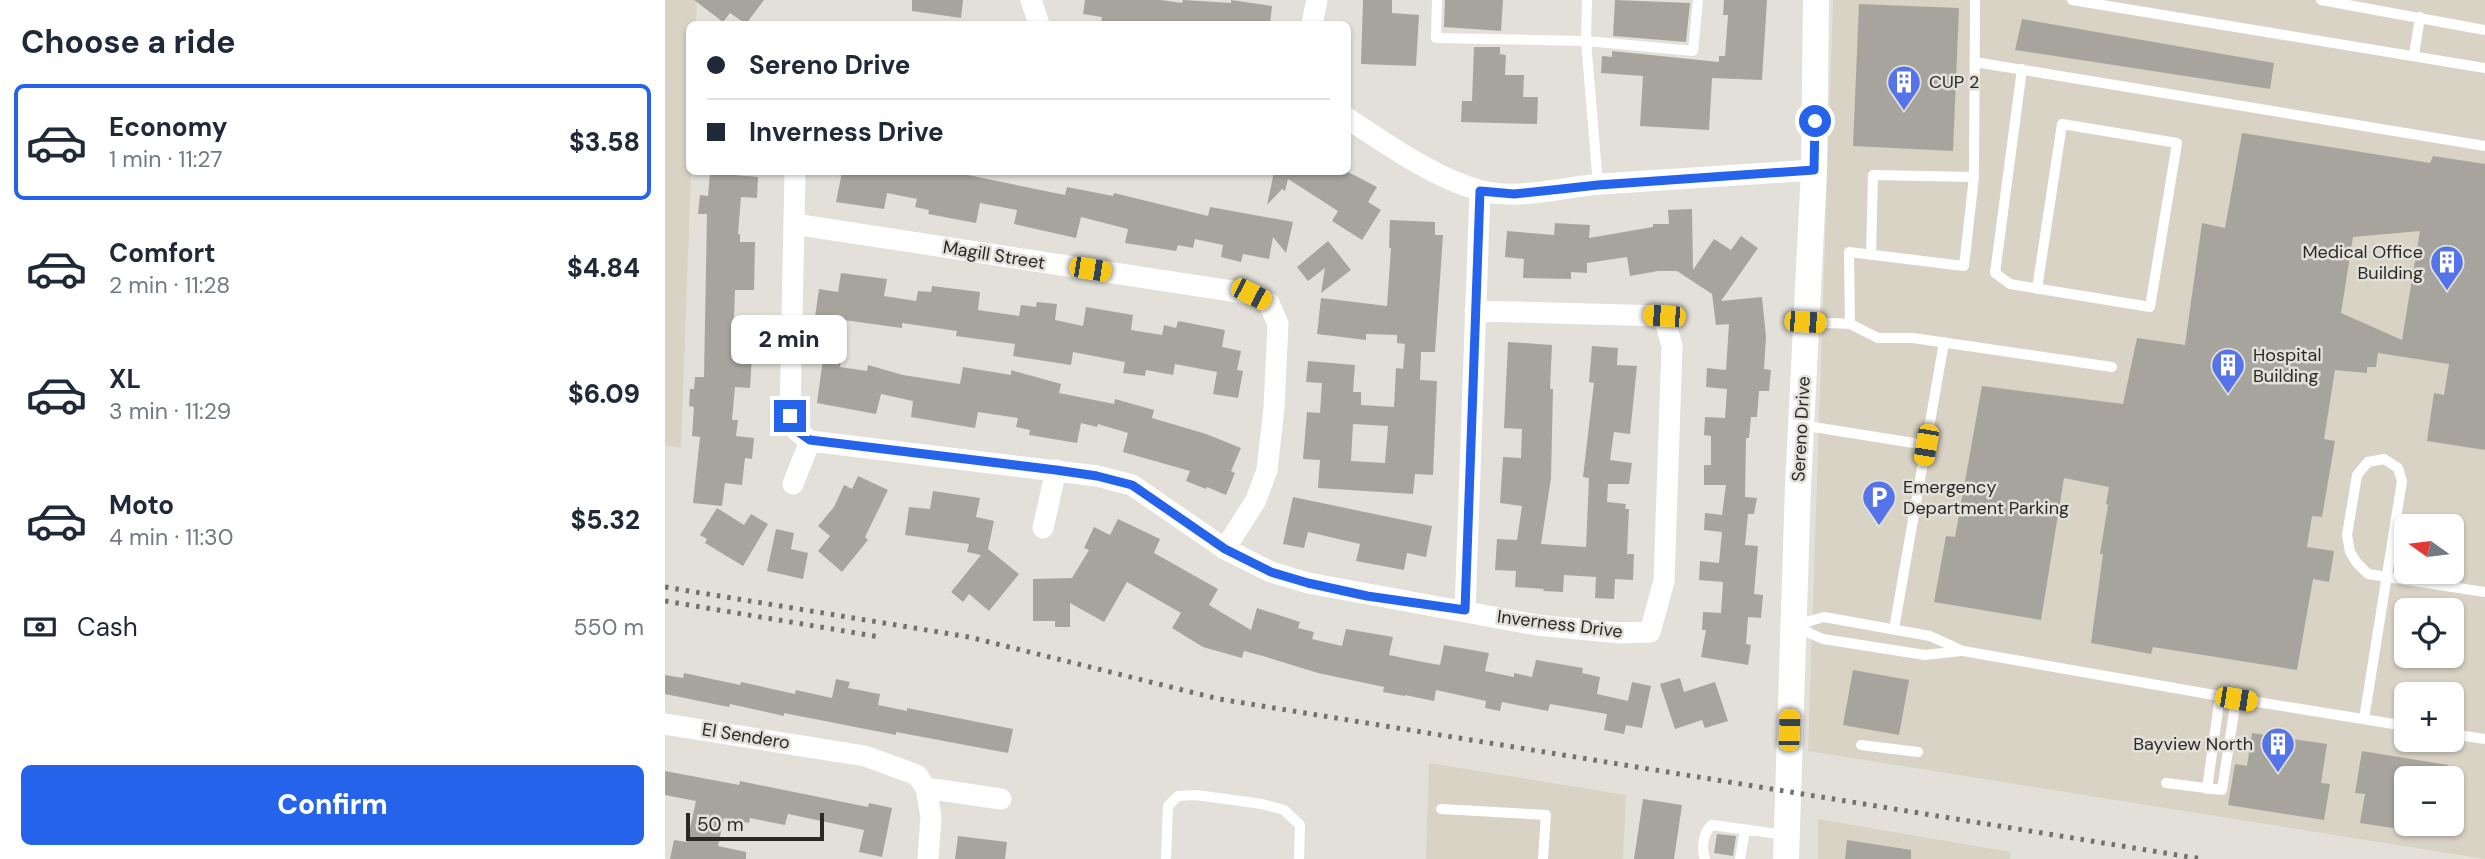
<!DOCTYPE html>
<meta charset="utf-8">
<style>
:root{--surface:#fff;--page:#f6f6f7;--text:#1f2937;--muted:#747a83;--line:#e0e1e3;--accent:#2563eb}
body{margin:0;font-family:"DM Sans",sans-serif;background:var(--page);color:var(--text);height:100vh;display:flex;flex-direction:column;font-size:26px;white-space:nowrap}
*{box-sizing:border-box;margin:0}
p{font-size:23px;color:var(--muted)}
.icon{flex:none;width:38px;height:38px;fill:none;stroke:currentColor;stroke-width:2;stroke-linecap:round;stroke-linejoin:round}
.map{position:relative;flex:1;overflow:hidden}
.drawer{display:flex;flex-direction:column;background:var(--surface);width:665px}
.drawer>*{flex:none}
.hud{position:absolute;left:21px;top:21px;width:665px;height:154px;border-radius:10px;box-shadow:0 2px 5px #0004;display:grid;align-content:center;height:154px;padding:0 21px;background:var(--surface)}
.needle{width:46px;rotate:284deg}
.fabs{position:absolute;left:1729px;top:514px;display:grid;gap:14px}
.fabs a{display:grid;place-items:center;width:70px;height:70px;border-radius:10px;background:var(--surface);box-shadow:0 2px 5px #0004;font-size:35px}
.scale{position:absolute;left:21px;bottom:18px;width:138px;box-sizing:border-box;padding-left:7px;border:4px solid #2a2926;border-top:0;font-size:19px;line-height:24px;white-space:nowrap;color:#2a2926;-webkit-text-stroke:5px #e3e0da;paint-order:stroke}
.end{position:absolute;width:32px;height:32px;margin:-16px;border:9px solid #2563eb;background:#fff;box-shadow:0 0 0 4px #fff}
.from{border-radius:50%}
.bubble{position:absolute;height:49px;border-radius:10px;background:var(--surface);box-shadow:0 2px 5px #0004;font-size:23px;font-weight:800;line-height:49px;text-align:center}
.car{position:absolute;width:21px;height:42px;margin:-21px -10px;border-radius:9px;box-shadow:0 0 5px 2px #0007;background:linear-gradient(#f5c518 24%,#345 0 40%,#f5c518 0 76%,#345 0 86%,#f5c518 0)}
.hud b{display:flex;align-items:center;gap:24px;height:66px;font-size:26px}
.hud b+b{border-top:2px solid var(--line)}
.hud i{width:18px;height:18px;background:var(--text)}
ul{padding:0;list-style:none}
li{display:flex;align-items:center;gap:21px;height:116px;margin:0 14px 10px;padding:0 7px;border:4px solid transparent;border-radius:10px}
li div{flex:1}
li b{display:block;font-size:26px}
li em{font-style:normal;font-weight:800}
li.active{border-color:var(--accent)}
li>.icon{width:63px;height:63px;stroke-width:1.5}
h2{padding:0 21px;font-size:32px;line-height:84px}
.pay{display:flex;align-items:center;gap:18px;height:77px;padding:0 21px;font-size:26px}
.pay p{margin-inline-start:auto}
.cta{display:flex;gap:14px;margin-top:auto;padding:14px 21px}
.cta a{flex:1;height:80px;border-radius:10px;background:var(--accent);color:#fff;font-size:28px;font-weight:800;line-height:80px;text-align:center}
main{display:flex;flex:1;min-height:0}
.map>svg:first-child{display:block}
.built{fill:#d9d3c5;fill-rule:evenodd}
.building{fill:#a7a49e;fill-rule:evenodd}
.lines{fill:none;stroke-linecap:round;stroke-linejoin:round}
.service{stroke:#fff;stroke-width:10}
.minor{stroke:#fff;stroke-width:21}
.tertiary{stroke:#fff;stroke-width:26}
.rail{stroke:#73716d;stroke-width:5;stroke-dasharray:3.5 7;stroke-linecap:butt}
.route{stroke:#2563eb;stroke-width:9}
.labels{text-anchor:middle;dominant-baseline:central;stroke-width:5;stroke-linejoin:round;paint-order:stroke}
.poi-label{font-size:18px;fill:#2a2926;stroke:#e3e0da;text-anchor:start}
.street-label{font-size:18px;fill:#2a2926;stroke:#e3e0da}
</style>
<main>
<section class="drawer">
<h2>Choose a ride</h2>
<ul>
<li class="active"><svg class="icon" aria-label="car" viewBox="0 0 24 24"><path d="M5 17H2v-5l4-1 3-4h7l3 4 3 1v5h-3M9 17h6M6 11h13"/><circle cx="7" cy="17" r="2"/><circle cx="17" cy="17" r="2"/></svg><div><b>Economy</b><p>1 min · 11:27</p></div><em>$3.58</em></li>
<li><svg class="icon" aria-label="car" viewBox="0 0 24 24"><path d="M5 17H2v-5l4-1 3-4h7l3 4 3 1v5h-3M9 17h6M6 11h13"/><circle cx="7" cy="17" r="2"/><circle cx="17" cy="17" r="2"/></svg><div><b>Comfort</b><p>2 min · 11:28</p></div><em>$4.84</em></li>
<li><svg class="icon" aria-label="car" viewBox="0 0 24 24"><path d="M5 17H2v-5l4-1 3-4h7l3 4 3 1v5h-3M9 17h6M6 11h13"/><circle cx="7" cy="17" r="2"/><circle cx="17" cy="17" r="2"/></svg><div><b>XL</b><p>3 min · 11:29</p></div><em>$6.09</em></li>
<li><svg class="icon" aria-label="car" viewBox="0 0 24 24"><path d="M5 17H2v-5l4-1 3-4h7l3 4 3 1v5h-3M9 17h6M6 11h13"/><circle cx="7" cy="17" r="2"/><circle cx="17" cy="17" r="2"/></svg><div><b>Moto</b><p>4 min · 11:30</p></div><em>$5.32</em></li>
</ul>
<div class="pay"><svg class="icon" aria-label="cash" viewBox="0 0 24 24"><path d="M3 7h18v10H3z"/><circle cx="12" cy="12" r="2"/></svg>Cash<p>550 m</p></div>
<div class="cta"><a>Confirm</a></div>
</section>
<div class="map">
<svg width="1820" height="859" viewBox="0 0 1820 859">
<rect width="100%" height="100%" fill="#e3e0da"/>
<!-- built -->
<path class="built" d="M0,0H32L31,24H24L26,172L16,448L0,445Z
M1168,0H1820V859L1143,751ZM1741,527H1787V572H1741ZM1741,611H1787V656H1741ZM1741,695H1787V740H1741ZM1741,779H1787V824H1741Z
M764,763L961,795L958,859H761Z
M1153,819L1345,852V859H1153Z"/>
<!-- building -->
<path class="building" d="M29,0H99L81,24L65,13L58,22Z
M247,0H298L296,18L247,11Z
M420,0H496L517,3L518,0L566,3V0L607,6L605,24H436L437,17L418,14Z
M698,0H727V13L754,15L751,66L696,64Z
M780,0H838L836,31L779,27Z
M950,0L1025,3L1021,42L948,36Z
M1059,0H1102L1097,80L1047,78L1044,130L975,126L978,76L936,73L937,56L947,57V51L1054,62V56H1060L1063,15H1058Z
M1194,4L1294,8L1288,151L1188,146Z
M1357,19L1609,63L1605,89L1350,50Z
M809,47H835V54L841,55L840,75H859L858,97H873L872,124L796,122L797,101H807Z
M1577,133L1765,163L1768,156L1820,164V450L1762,441L1769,393L1779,395L1784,364L1713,353L1711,367H1702V373L1670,370L1659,439L1670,441L1657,517L1647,516L1642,547L1669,551L1664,582L1648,579L1632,670L1488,647L1486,654L1426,643L1438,554H1435L1443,505L1441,504L1444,487L1399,478L1376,620L1269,602L1281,536L1290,537L1317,386L1458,404L1472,338L1520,345L1537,223L1560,228ZM1755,231L1737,340L1676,313L1688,237Z
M177,172H288L400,195L402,187L448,196L449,193L543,216L545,207L628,222L621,253L608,237L604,259L578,254L576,262L556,257L558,245L530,239L528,248L513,245L511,251L460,243L463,229L416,217L411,238L349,224L352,210L315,203L311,223L263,214L264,210L250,207L252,199L222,193L219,209L171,202Z
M609,172H683L712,187L703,202L716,210L697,240L667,221L673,211L623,179L620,191L617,189L602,205Z
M45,173L93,177L92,198L76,197L73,234H75V242H90L89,290H70L69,318H71L72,339H88L85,388L70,387L67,420H73L71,436L89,438L87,459L80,458L77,485L60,483L57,506L28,503L35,437L27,436L29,407L24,406L25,389H29L30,377H39L42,214H33L35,195L43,196Z
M1027,209L1028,270L1049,239L1066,250L1076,236L1093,248L1056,301L1097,297L1101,337L1099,369L1106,370L1104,391H1094L1092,417H1086L1084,438H1081L1080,497L1092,498L1089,514H1083L1080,545L1093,546L1089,594L1098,595L1096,618L1083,617L1081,644L1086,645L1083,665L1036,657L1041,630H1037L1038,612L1056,613L1058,582L1034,580L1035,561L1054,563L1057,532L1039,530L1040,513L1057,515L1061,485H1039V465H1046V436L1039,435L1040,417L1060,418L1062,389L1041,387L1042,368L1061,370L1064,324L1051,325L1047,294L1012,271H993L965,276L962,257L922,263V273L906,272V279L858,278L859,259L840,257L842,231L889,235L890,223L906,224L925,225L924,238L988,227V224H1004L1003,210Z
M725,220L770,222V235H778L770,352H756L755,380L772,381L768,475L750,474L748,494L653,488L655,460L638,459L642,412L655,413L657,383L641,382L643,361L690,365L688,392H696V405L729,407L731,368L738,369L740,344L732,343V335L701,334V340L652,334L656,298L722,306L726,248H724ZM688,424L723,426L720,463L686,461Z
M663,241L686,270L656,293L660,268L643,281L632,267Z
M176,273L222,279L219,296L251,301L253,291L266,292L267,286L315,292L313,310L354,316L356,305L371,307L372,302L392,304L390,320L418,326L421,307L468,315L466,330L497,335L499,325L511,328L513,321L560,330L557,347L576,351L572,370L578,371L573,398L548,394L552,372L510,364L508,375L481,370L480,376L458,373L460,362L408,352L406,365L348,356L350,344L291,336L292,331L237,323V328L171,319L169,327L149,324L154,289L173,292Z
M843,342L887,345L885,389H888L886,478L876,544L921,547L924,478L918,477L929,383L924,382L927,346L953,348L952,365L972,366L965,434L949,432L945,460L967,463L964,484H943L942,502L961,504L960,509H964L962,554H969L968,580L950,579L949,599L930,598L931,577L899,575L898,592L878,591L879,589L850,587L851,571L830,570L832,539L852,540L857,506L835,503L838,457L856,458L857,429L839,428Z
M159,351L177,353L175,367L202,371L203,365L238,375L295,384L298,367L346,375V370L396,384L394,393L449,404L450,399L489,410L487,418L541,434L576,448L566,471L570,473L561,495L542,487L541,489L521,481L525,471L458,452L463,433L433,424L432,427L416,423L412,443L364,435L365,430L351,427L353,418L313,412L310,428L246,417L248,401L216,394L211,414L152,403Z
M193,476L223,490L200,537L203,540L177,572L153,551L165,536L153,526L169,507L179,485L187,489Z
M268,491L315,498L311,517L329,521L323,549L354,574L324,611L304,594L298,602L286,592L316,555L302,552L304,544L240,535L244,507L265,509Z
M628,497L767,526L761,557L742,553L739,570L691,561L695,544L643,532L639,548L618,544Z
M52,508L79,525L86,514L103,524L78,566L40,543L42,539L35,535Z
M453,519L495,539L489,553L553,589L544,605L586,630L592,608L635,622L633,628L649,632L647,639L677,646L681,629L728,637L724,655L758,662L775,665L779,645L824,653L820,671L849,677V673L867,677L871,660L918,668L917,673L935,677L932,694L963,701L967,682L986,686L977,728L961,725L959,734L939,730L942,714L885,704L883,711L837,702L835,711L820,708L821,701L771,690L769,701L740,695V696L718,692L719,687L653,673L598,656L579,651L577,658L538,647L507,628L516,613L462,582L439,622L405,603V627H390V621H368V579L407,578L424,550L419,548L429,527L445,535Z
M111,529L129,533L126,549L143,553L138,579L102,571Z
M1188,670L1244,680L1234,735L1178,725Z
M19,673L75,685L76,682L130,694L131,690L167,698L171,679L185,682L183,688L215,694L213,705L242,711V708L348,729L343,753L231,732V735L119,713V716L65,704L64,707L0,694V675L18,678Z
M1015,678L1019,692L1050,682L1063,721L1040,728L1037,720L1010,729L995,684Z
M1587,733L1662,744L1656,783L1665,784L1659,820L1563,805L1570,764L1582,766Z
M1697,751L1783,765L1780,779H1741V830L1695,823L1700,794L1690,793Z
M0,771L74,785L75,781L203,807L204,803L227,808L217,857L194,852L199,830L123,814L120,825L85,818L84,823L59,818L53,846L81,852V859H5L9,840L22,842L31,801L0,795Z
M978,799L1017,805L1009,859H969Z
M1052,834L1071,836L1068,856L1049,853Z
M293,836L342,842L340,859H290Z
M1182,840L1246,850V859H1180Z"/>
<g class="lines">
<!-- service -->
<path class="service" d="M772,0L771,38L921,41L1028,51L1033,0
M922,0L921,41L933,185
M1407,0L1820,68
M1656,0L1820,30
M1749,55L1755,17
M1310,62L1820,146
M1357,69L1330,273L1345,284L1485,307L1512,143L1397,124L1372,289
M1206,255L1208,175L1309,177
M1141,322L1185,324L1213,338H1248L1447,367
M1185,324L1184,252L1299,266L1309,177L1310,0
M1136,425L1261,445
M1131,625L1159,617L1265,636L1298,651L1555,696L1741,726
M1131,627L1158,639L1260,655L1296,651
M1229,629L1279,342
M1699,719L1737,481L1733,468L1719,459L1703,462L1692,475L1682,535L1685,552L1692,563L1703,574L1820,592
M1787,734L1820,739
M1196,745L1253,752
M1501,783L1557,790L1571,699
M1542,789L1555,696
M776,809L881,815L878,859
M501,859L503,806L513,796L531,795L597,804L619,810L635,825L634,859
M1040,859C1036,849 1038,832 1047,825L1121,835
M1075,859L1080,830"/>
<!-- minor -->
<path class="minor" d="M366,0L374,24
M647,24L652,0
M682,118C723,145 766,176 813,190C852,201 897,187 936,184C1007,179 1078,175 1149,170
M130,172L125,416L132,431L145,441L432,476L467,485L560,549L606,572L643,583L872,625L955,633L985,632L999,581L1007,346L999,316L810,311
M129,224L586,294L604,303L613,324L609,408L602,470L591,500L560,549
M128,484L145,441
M378,528L391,470
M800,610L815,191
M0,724L200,756L252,775L261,788L266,817L263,859
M261,788L336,799"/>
<!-- tertiary -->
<path class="tertiary" d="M1121,859L1133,486L1149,170L1151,0"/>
<!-- rail -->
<path class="rail" d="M0,587L304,637L554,699L1537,859
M0,601L215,637"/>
</g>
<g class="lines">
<!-- route -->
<path class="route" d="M125,416L132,431L145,440L391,470L432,476L467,485L560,549L606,572L643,583L702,596L800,610L815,191L849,194L933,185L1149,170L1150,121"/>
</g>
<!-- icons -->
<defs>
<g id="building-pin" transform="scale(1.75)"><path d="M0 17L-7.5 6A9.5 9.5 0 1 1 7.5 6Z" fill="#5674ea" stroke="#e3e0da"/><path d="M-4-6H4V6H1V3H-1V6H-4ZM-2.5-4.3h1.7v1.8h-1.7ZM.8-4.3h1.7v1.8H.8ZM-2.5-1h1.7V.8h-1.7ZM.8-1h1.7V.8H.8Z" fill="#fff"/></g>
<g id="parking-pin" transform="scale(1.75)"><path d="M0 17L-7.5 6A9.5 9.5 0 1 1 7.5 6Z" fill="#5674ea" stroke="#e3e0da"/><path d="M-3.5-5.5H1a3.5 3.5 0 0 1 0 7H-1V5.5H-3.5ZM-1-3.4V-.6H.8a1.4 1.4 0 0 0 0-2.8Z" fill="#fff"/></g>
</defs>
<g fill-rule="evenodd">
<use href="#building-pin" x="1239" y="82"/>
<use href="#building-pin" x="1782" y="262"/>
<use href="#building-pin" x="1563" y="365"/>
<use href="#parking-pin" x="1214" y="497"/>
<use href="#building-pin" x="1613" y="744"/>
</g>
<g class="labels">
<!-- poi labels -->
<g class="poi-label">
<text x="1264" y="82">CUP 2</text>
<text x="1758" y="252" text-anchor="end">Medical Office<tspan x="1758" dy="21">Building</tspan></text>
<text x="1588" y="355">Hospital<tspan x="1588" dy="21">Building</tspan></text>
<text x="1238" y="487">Emergency<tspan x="1238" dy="21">Department Parking</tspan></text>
<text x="1588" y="744" text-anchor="end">Bayview North</text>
</g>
<!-- street labels -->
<g class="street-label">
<text transform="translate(329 255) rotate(9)">Magill Street</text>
<text transform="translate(1136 429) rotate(-87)">Sereno Drive</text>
<text transform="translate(895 624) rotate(7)">Inverness Drive</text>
<text transform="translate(81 736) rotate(9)">El Sendero</text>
</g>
</g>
</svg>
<div class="fabs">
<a><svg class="needle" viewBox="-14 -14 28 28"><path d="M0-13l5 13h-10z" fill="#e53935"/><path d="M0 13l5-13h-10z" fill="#747a83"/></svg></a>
<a><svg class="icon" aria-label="locate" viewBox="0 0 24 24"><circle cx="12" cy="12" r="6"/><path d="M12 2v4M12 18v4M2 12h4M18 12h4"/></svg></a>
<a>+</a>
<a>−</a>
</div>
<div class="scale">50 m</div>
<i class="end from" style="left:1150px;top:121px"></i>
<i class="end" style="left:125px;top:416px"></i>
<div class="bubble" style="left:66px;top:315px;width:116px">2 min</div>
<i class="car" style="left:425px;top:269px;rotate:99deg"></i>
<i class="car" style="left:586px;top:294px;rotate:117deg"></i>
<i class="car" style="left:999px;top:316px;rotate:274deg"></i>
<i class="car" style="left:1140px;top:322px;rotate:93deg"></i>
<i class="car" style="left:1261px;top:445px;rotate:190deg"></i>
<i class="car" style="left:1571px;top:699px;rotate:99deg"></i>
<i class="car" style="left:1124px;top:730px;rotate:2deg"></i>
<div class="hud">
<b><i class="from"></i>Sereno Drive</b>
<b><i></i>Inverness Drive</b>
</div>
</div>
</main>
